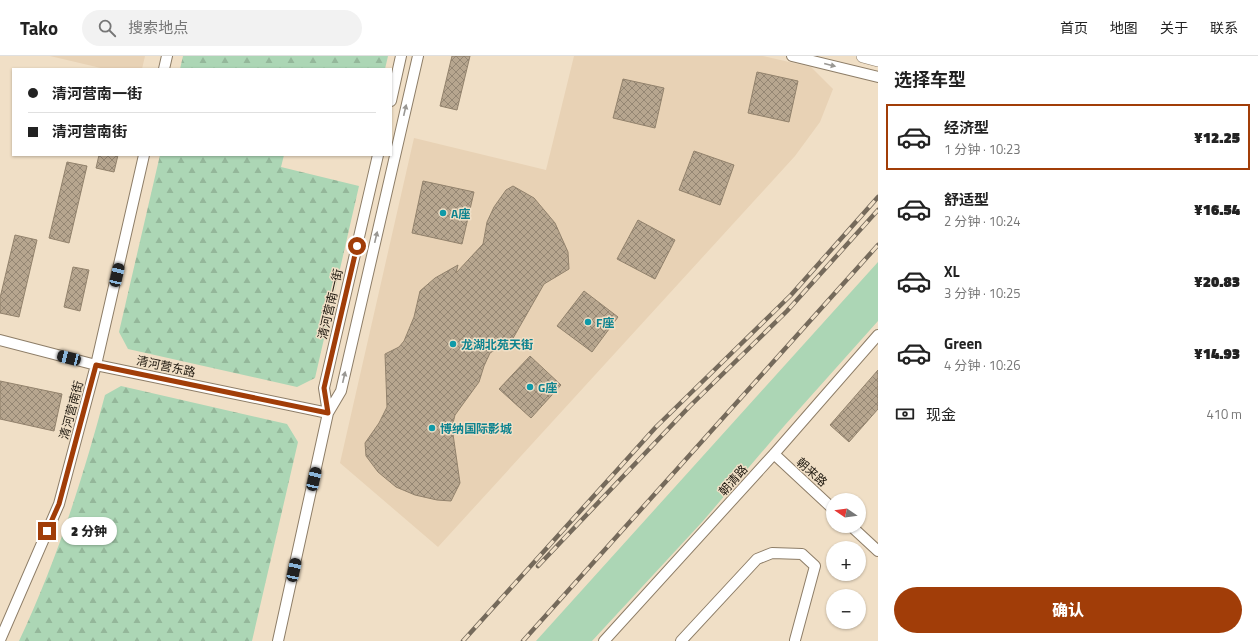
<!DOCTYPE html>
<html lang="zh">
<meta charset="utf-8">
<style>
:root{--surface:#fff;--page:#f2f2f2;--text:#222;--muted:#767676;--line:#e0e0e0;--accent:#a13d08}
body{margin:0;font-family:"Titillium Web","Noto Sans SC",sans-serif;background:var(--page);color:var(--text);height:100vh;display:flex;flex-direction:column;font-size:15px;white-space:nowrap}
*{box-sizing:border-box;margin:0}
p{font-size:13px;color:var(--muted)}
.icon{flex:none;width:22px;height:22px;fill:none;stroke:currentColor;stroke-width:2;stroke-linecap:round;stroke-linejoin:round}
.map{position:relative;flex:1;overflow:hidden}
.details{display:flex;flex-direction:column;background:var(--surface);width:380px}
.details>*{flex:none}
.top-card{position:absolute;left:12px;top:12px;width:380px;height:88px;border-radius:0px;box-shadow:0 1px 3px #0004;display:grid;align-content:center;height:88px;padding:0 16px;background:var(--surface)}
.needle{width:26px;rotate:283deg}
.tools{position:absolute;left:826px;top:437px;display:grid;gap:8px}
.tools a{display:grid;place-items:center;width:40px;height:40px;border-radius:50%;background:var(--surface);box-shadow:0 1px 3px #0004;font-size:20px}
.end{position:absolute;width:18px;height:18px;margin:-9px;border:5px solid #a13d08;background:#fff;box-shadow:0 0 0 2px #fff}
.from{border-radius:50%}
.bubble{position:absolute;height:28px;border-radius:14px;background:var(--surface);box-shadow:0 1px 3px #0004;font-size:13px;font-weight:800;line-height:28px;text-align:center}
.car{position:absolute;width:12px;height:24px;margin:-12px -6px;border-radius:5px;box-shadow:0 0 3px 1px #0007;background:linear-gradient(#222 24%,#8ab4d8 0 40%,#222 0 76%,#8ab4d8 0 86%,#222 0)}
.top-card b{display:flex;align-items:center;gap:14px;height:38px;font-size:15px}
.top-card b+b{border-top:1px solid var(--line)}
.top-card i{width:10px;height:10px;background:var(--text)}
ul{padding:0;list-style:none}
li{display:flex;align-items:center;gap:12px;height:66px;margin:0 8px 6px;padding:0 8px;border:2px solid transparent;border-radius:0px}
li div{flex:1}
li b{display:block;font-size:15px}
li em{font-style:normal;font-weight:800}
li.active{border-color:var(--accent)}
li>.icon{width:36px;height:36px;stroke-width:1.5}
h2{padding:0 16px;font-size:18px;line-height:48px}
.pay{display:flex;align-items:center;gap:10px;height:44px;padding:0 16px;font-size:15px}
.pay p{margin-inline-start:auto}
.button{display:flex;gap:8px;margin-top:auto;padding:8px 16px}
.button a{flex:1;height:46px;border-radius:24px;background:var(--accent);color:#fff;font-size:16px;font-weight:800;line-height:46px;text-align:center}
header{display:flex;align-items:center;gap:24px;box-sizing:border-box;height:56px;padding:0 20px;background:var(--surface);border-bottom:1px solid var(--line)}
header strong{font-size:19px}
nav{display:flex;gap:22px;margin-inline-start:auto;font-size:14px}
.search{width:280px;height:36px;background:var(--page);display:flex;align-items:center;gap:10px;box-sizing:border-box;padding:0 14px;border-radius:22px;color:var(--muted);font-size:15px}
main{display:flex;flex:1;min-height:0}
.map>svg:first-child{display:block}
.built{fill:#e8d2b5}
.grass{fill:#acd6b5}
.forest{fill:url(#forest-firs)}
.building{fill:url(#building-cross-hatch);stroke:#92826c}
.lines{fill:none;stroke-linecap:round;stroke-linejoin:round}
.minor-casing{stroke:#8d7d67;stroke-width:12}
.major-casing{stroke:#8d7d67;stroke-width:14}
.minor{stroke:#fff;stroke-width:10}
.major{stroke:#fff;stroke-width:13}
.rail-casing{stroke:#756a5b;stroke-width:4.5}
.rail{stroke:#f0dfc6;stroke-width:3;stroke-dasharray:9;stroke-linecap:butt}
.oneway{fill:#999793}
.route{stroke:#a13d08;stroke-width:5}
.culture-dot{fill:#0f9aa8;stroke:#f0dfc6;stroke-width:1.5}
.labels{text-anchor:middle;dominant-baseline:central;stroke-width:3;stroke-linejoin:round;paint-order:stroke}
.culture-label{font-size:12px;font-weight:bold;fill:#0d838f;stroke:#f0dfc6;text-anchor:start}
.street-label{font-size:12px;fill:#1d170e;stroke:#f0dfc6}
</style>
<header>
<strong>Tako</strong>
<div class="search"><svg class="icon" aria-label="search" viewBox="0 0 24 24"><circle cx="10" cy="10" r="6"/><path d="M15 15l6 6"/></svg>搜索地点</div>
<nav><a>首页</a><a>地图</a><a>关于</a><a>联系</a></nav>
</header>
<main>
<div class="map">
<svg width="878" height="585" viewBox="0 0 878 585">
<defs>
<pattern id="forest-firs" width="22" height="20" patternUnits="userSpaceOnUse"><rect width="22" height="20" fill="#acd6b5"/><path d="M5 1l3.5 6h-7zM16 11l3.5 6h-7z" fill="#94b79a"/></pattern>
<pattern id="building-cross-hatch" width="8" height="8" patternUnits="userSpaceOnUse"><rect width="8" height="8" fill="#b7a68f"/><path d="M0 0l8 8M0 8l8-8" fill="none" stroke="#948673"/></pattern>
</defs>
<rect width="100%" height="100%" fill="#f0dfc6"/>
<!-- built -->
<path class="built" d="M50,0H145L142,13H105Z
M574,0H763L811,11L833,33L820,66L795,100L438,491L340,407L414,82L546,114Z"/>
<!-- grass -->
<path class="grass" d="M878,206V265L785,369L703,465L592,585H536Z"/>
<!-- forest -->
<path class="forest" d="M183,0H388L385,13H180Z
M160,99H284L281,111L359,130L315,322L297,331L128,293L119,276Z
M121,330L287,368L298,386L252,585H19C56,507 83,422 105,339Z"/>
<!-- building -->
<path class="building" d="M452,0H470L457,54L440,50Z
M757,16L798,25L789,66L748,57Z
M623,23L664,32L655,72L613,62Z
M694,95L734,109L720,149L679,134Z
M99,99H118L114,116L96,112Z
M67,106L87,110L69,187L49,182Z
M423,125L474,136L462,188L412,177Z
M513,130L534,142L555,167L568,196L569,213L544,228L512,284L490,297L484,310L479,326L455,359L452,371L460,427L451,445L437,444L415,439L396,431L378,416L366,400L365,387L379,367L387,351L385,298L399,291L404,285L414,261L420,235L435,222L458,209L456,217L483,188L487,166L494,151L506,134Z
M638,164L675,184L655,223L617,203Z
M15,179L37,184L19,261L0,257V242Z
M73,211L89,214L80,255L64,251Z
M584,235L618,261L592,296L557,270Z
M530,300L561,329L531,362L499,333Z
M878,314V353L849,386L830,369Z
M0,325L62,338L54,375L0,363Z"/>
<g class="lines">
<!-- minor casing -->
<g class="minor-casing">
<path id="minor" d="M792,0L878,21
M164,13L167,0
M391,45L401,0
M0,284L96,309L328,357
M328,357L324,332L378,99
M774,398L833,453
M851,470L878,495
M0,584L59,448L96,309L144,99
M278,585L328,357L341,335L418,0
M604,585L774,398L878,279
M681,585L757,503L772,497L802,498L815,510L795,584"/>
</g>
<!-- major casing -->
<g class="major-casing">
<path id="major" d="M863,0L878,4"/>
</g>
<!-- minor -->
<use href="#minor" class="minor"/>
<!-- major -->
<use href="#major" class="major"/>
<!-- rail casing -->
<g class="rail-casing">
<path id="rail" d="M538,510L690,350L787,255L878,154
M463,585L656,371L791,239L878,141
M523,585L878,189"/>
</g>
<!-- rail -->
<use href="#rail" class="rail"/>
</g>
<!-- one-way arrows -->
<defs><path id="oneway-solid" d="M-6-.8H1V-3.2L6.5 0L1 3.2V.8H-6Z"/></defs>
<g class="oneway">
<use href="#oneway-solid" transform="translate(830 9) rotate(14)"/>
<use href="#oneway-solid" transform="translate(405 54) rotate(-77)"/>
<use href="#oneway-solid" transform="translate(376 181) rotate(-77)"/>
<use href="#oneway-solid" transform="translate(344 321) rotate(-77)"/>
</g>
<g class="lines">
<!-- route -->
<path class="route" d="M47,475L59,448L96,309L328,357L324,332L357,190"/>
</g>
<!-- markers -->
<g class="culture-dot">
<circle cx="443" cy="157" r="4"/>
<circle cx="588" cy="266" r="4"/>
<circle cx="453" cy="288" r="4"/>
<circle cx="530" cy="331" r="4"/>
<circle cx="432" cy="372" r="4"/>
</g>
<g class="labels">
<!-- culture labels -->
<g class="culture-label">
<text x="451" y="157">A座</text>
<text x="596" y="266">F座</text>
<text x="461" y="288">龙湖北苑天街</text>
<text x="538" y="331">G座</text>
<text x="440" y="372">博纳国际影城</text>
</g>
<!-- street labels -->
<g class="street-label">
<text transform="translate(330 248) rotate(-77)">清河营南一街</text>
<text transform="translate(166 310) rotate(12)">清河营东路</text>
<text transform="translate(71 354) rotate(-75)">清河营南街</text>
<text transform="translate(812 416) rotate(42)">朝来路</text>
<text transform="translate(733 424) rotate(-48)">朝清路</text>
</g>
</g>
</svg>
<div class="tools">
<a><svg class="needle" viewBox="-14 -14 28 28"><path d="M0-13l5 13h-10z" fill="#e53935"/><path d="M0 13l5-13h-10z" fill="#767676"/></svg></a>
<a>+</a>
<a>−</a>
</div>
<i class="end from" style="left:357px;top:190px"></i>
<i class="end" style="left:47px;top:475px"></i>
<div class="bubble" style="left:61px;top:461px;width:56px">2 分钟</div>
<i class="car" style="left:117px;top:219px;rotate:13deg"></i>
<i class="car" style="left:69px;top:302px;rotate:284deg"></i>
<i class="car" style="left:314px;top:423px;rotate:13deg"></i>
<i class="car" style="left:294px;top:514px;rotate:12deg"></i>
<div class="top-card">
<b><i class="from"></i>清河营南一街</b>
<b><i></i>清河营南街</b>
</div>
</div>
<section class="details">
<h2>选择车型</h2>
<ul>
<li class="active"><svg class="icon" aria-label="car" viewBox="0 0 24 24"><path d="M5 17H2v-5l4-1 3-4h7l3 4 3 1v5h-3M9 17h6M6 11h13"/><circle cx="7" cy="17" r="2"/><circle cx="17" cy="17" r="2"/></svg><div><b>经济型</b><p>1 分钟 · 10:23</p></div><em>¥12.25</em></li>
<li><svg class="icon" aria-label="car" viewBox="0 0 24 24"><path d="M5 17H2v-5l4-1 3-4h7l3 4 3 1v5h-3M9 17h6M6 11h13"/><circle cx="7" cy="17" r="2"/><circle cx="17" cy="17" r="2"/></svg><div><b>舒适型</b><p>2 分钟 · 10:24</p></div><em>¥16.54</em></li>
<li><svg class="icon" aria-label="car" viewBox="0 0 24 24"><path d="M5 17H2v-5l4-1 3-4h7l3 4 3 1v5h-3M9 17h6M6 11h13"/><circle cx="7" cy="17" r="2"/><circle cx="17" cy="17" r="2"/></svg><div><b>XL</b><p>3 分钟 · 10:25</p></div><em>¥20.83</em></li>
<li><svg class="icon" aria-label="car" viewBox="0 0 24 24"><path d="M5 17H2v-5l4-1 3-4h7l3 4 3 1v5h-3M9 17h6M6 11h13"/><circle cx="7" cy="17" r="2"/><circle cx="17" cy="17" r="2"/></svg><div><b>Green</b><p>4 分钟 · 10:26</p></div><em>¥14.93</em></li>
</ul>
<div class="pay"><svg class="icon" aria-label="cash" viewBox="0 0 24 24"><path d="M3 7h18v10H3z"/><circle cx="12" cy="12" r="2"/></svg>现金<p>410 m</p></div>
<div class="button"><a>确认</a></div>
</section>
</main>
